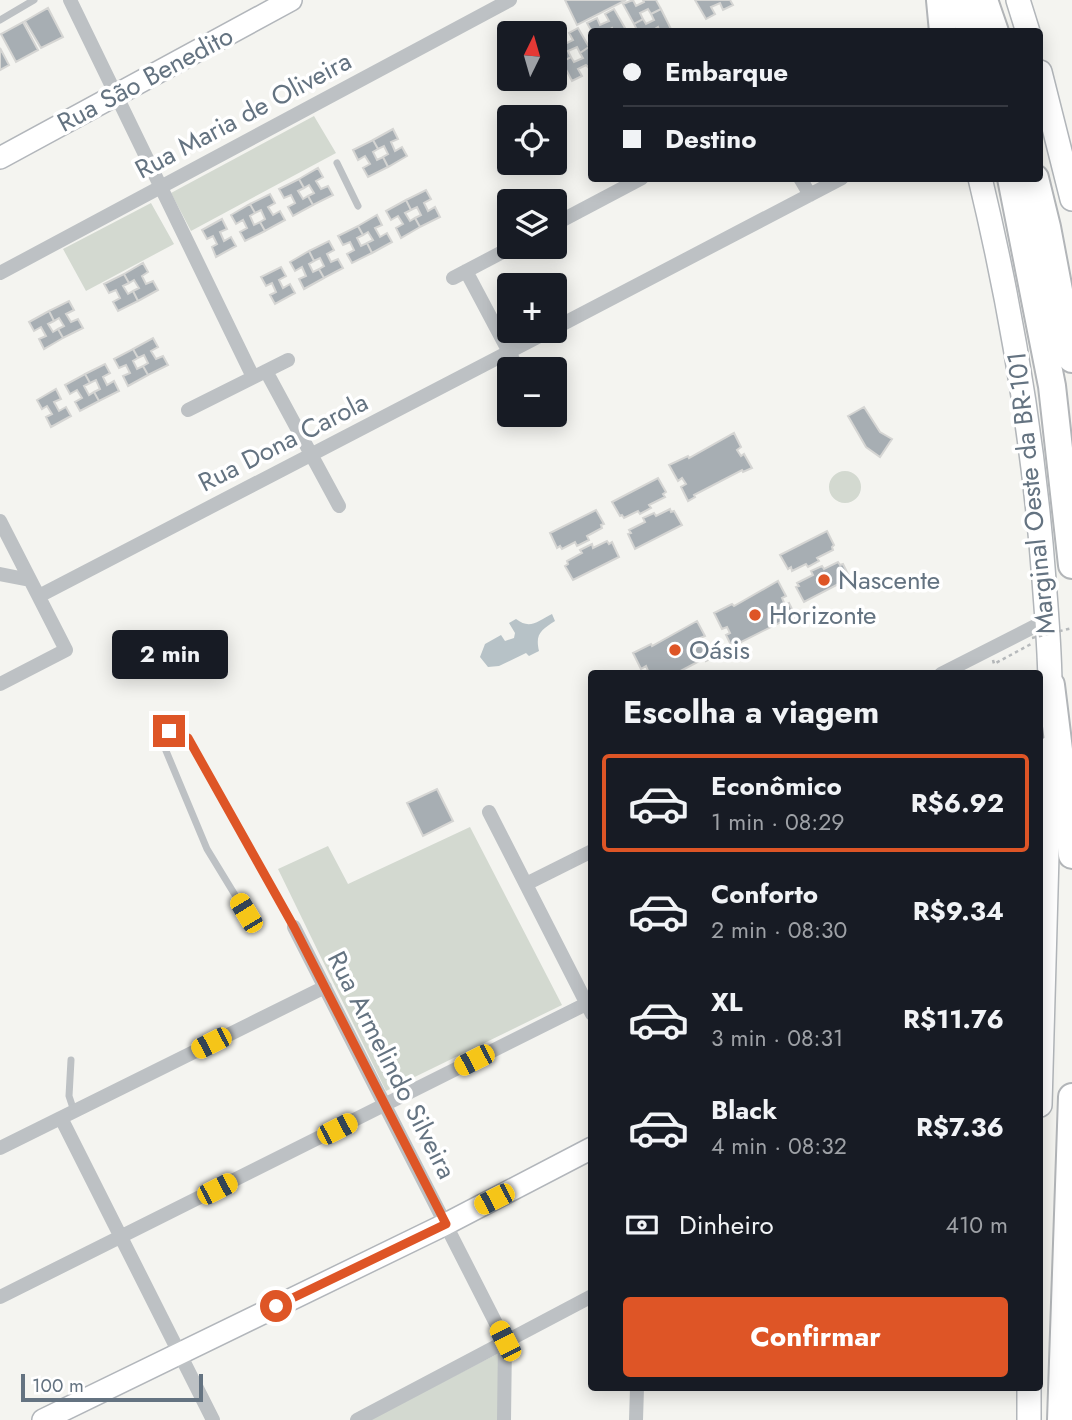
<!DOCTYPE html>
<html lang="pt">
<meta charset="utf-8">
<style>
:root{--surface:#171b24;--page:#242831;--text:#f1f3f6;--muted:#9ea1a6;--line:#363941;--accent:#de5526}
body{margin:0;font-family:Jost,sans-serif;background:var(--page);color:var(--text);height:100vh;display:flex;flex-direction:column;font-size:26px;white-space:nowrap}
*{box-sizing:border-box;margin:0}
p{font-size:23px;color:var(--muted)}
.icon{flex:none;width:38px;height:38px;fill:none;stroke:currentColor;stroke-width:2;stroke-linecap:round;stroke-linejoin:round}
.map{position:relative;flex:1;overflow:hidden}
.sheet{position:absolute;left:588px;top:670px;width:455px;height:721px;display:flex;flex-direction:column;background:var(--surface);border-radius:7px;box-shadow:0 4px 18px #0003}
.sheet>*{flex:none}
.top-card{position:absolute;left:588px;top:28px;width:455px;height:154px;border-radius:7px;box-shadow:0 4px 18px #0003;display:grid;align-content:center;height:154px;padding:0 35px;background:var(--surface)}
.needle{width:46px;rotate:5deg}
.fabs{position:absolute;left:497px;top:21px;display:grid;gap:14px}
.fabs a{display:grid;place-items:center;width:70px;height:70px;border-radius:7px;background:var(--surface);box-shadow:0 4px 18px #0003;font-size:35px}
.scale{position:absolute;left:21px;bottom:18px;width:182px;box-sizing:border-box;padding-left:7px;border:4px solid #647381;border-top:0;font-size:19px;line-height:24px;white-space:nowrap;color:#647381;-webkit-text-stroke:5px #fff;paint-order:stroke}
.end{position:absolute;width:32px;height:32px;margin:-16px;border:9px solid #de5526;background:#fff;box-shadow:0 0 0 4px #fff}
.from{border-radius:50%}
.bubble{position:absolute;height:49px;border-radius:7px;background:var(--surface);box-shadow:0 4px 18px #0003;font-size:23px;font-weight:700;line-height:49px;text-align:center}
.car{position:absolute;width:21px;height:42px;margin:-21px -10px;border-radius:9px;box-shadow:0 0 5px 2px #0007;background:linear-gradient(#f5c518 24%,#345 0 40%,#f5c518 0 76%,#345 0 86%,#f5c518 0)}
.top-card b{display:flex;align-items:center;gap:24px;height:66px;font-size:26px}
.top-card b+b{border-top:2px solid var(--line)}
.top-card i{width:18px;height:18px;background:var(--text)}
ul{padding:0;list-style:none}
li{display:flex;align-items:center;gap:21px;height:98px;margin:0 14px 10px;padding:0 21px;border:4px solid transparent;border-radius:7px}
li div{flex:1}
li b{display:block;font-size:26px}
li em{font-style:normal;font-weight:700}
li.on{border-color:var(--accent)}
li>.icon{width:63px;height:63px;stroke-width:1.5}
h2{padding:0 35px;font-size:32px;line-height:84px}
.pay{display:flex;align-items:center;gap:18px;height:77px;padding:0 35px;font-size:26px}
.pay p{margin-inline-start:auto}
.cta{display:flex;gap:14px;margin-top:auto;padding:14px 35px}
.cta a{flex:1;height:80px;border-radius:7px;background:var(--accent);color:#fff;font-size:28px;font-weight:700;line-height:80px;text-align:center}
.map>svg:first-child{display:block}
.green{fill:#d3d9d0}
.water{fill:#b7c2c7}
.building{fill:#a7aeb3;stroke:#d5d5d3;stroke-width:2}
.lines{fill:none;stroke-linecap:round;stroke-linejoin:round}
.secondary-casing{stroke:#b2b6bb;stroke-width:24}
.primary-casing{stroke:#b2b6ba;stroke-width:26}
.highway-casing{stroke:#b2b5b8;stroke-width:30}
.path{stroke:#b7babc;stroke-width:2.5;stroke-dasharray:3.5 3.5;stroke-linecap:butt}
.lane{stroke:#bdc1c4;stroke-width:7}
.street{stroke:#bdc1c4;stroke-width:14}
.secondary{stroke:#fff;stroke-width:21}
.primary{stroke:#fff;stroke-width:23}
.highway{stroke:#fff;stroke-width:26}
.path-bridge{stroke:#b7babc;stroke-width:2.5;stroke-dasharray:3.5 3.5;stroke-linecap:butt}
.route{stroke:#de5526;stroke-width:9}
.poi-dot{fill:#de5526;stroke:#fff;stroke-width:2.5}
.labels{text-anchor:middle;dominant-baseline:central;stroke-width:7;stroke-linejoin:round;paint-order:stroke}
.street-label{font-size:26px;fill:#647381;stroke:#fff}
.poi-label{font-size:26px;fill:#647381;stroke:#fff;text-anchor:start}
</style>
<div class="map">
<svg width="1072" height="1420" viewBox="0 0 1072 1420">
<rect width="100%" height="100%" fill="#f4f4f0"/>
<!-- green -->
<path class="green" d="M314,116L336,153L191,231L171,193Z
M151,203L174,244L86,291L63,249Z
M829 487a16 16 0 1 1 32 0a16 16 0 1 1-32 0Z
M470,827L562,1005L386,1091L278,869L328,846L348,884Z
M499,1353L498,1420H369Z"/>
<!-- water -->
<path class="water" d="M552,614L555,621C541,630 535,634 539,651L529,656L526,653L499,666L488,667L480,657L485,644L501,635L505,641L514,638L515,633L509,623L516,619C530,630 538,621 552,614Z"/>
<!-- building -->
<path class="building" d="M565,0H626L577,25Z
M633,0L636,6L644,2L643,0H656L661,9L651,14L648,9L640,13L643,19L634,24L623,4Z
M695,0H730L733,5L723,10L720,3L711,7L715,14L706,19Z
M48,8L63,37L41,48L25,21Z
M614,9L625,28L619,32H614L612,28L606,32H592L587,23L597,18L600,25L609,21L605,14Z
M661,9L671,29L660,32L658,27L650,32H638L634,24L643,19L646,24L654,20L651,14Z
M23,22L38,50L16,62L1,34Z
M578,28L589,47L580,53L577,47L568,51L571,57L562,62L555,49V40L561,37L565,44L573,40L569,33Z
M589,47L592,52V71L586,65L578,69L582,76L572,81L562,62L571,57L574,62L583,58L580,53Z
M0,48L9,65L0,70Z
M393,129L398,139L391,142L395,151L402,147L407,156L388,167L383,157L388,154L384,146L378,149L373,140Z
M373,140L378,149L373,152L377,160L383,157L388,167L368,177L363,168L370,164L365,156L358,160L353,150Z
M318,168L323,177L316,181L321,189L328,186L333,195L313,205L308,196L314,193L309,185L304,188L299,179Z
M299,179L304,188L298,191L303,199L308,196L313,205L293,216L288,207L295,203L291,195L284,198L279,189Z
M426,190L431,199L424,203L428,211L435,207L440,217L420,227L415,218L421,215L417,207L411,210L406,200Z
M270,194L275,203L268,207L273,215L280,211L285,220L265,231L260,222L265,219L261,210L255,213L250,204Z
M406,200L411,210L405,213L410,221L415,218L420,227L401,238L396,228L403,224L398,216L391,220L386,211Z
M250,204L255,213L250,216L254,225L260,222L265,231L245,241L240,232L247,228L243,220L236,224L231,215Z
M377,215L382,225L375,228L380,237L387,233L392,242L372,253L367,243L373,240L368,232L363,235L358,226Z
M222,219L227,229L220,232L224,241L231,237L236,246L216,257L212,247L217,244L213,236L207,239L202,230Z
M358,226L363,235L357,238L361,246L367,243L372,253L352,263L347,254L354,250L350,242L343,245L338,236Z
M329,241L334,250L327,254L331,262L338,259L343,268L324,278L319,269L324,266L320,258L314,261L309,251Z
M309,251L314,261L309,264L313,272L319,269L324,278L304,289L299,279L306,276L302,267L295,271L290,262Z
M143,263L148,272L142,276L146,284L153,281L158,290L138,301L133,291L139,288L134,280L129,283L124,274Z
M281,267L286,276L279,280L283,288L290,284L295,293L275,304L270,295L276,292L272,283L266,286L261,277Z
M124,274L129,283L123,286L128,294L133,291L138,301L118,311L113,302L120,298L116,290L109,293L104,284Z
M69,301L74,310L66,314L71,322L78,319L83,328L63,338L58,329L64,326L59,318L54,321L49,311Z
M49,311L54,321L48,324L53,332L58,329L63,338L44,349L39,339L46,336L41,327L34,331L29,322Z
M153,338L158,347L151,351L156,359L163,356L168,365L148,375L143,366L148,363L144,355L138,358L133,349Z
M133,349L138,358L133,361L137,369L143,366L148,375L128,386L123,376L130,373L126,365L119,368L114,359Z
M105,364L110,373L103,377L107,385L114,381L119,391L99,401L94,392L100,389L96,380L90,383L85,374Z
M85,374L90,383L84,386L89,395L94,392L99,401L80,411L75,402L82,398L77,390L70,394L65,385Z
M56,389L61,399L54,402L59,411L66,407L71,416L51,427L46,417L52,414L47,406L42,409L37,400Z
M864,407L880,432L892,439L880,457L866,447L848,416Z
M734,433L741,447L737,450L741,456L744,454L752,468L743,472L742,470L694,495L695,497L688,501L681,487L686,484L682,478L678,481L669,465L688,456L689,458Z
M658,478L666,492L663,494L665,497L649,505L651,508L640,514L638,511L624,518L622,515L620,516L612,502Z
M670,509L671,512L674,511L682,525L635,549L628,534L631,533L629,530L645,522L643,518L654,513L656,516Z
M596,510L604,524L601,525L602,528L587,536L589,540L577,546L575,542L562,549L560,546L557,548L550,533Z
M827,531L834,545L832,547L833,550L817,558L819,561L808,567L806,564L792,571L791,567L788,569L780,555Z
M607,541L609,544L612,542L619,557L573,580L565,566L568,564L567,561L582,553L580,550L592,544L593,548Z
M838,562L840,565L843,564L850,578L804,602L796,587L799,586L797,583L813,575L811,571L822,566L824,569Z
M778,581L786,596L782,598L785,605L789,603L796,617L788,621L787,619L739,643L740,646L733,649L726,635L730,633L727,627L722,629L714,613L732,604L734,606Z
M697,621L705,636L700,638L704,644L708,643L715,656L706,661L705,658L675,674H647L649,673L646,666L641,669L633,653L651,644L652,646Z
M437,789L453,821L423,836L407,803Z"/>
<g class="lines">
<!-- secondary casing -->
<g class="secondary-casing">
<path id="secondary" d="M0,158L291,0
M43,1420L446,1224L592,1148"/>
</g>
<!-- primary casing -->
<g class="primary-casing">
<path id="primary" d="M1018,0L1028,32
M1040,72L1072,199
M980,178C1012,311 1034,444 1044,580C1047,621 1051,662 1050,703
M1040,1105L1050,748
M1029,1420V1388"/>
</g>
<!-- highway casing -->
<g class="highway-casing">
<path id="highway" d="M940,0L943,32
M960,0L971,32
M984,0L995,32
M1011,178L1052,386L1072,565
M1035,178L1047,227L1072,359
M1051,685L1072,855
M1061,1420L1072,1097"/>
</g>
<!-- path -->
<path class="path" d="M993,660L994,664L1031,644"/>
<!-- lane -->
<path class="lane" d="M0,20L34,0
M337,163L358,206
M246,913L207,849L164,746L169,731L188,738L294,927
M71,1060L69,1096L74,1111"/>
<!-- street -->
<path class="street" d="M70,0L253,377
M800,178L810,195
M555,224L642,178
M466,271L518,369
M0,273L510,0
M453,278L512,247
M555,328L842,178
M266,371L339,506
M188,410L288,360
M0,521L66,650L0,684
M0,574L30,580
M39,596L549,331
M941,674L1047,620
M489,812L592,1014
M526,884L592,851
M294,927L505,1341L504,1420
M61,1118L213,1420
M0,1148L325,987
M0,1297L592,1001
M357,1420L592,1296
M636,1420L637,1388"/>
<!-- secondary -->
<use href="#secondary" class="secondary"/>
<!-- primary -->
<use href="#primary" class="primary"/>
<!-- highway -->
<use href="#highway" class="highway"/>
<!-- path-bridge -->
<path class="path-bridge" d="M1032,638L1072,628"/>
</g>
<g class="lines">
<!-- route -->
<path class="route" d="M169,731L188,738L294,927L446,1224L276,1306"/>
</g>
<!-- markers -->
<g class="poi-dot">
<circle cx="824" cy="580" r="7"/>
<circle cx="755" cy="615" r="7"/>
<circle cx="675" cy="650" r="7"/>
</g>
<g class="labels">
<!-- street labels -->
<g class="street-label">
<text transform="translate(145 79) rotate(-28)">Rua São Benedito</text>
<text transform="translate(243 115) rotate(-28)">Rua Maria de Oliveira</text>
<text transform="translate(283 442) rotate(-27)">Rua Dona Carola</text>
<text transform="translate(1031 493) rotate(-96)">Marginal Oeste da BR-101</text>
<text transform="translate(392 1065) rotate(63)">Rua Armelindo Silveira</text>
</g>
<!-- poi labels -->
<g class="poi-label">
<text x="838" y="580">Nascente</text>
<text x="769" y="615">Horizonte</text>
<text x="689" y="650">Oásis</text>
</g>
</g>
</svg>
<div class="fabs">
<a><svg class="needle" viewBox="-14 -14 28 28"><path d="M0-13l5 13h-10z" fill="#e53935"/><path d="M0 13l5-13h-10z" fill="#9ea1a6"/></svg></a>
<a><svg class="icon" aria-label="locate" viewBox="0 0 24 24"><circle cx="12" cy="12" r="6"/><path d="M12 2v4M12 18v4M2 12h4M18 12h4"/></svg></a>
<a><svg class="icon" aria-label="layers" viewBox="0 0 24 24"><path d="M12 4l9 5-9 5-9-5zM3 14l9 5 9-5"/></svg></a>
<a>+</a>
<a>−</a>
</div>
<div class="scale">100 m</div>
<i class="end from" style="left:276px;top:1306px"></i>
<i class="end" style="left:169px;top:731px"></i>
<div class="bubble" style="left:112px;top:630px;width:116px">2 min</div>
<i class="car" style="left:246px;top:913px;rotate:329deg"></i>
<i class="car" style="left:211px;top:1043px;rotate:243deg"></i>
<i class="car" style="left:474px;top:1060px;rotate:243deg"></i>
<i class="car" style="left:337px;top:1129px;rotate:63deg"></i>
<i class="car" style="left:217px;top:1189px;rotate:63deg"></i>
<i class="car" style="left:494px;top:1199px;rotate:243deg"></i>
<i class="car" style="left:505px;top:1341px;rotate:333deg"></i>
<div class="top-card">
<b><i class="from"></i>Embarque</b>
<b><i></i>Destino</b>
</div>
<section class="sheet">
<h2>Escolha a viagem</h2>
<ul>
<li class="on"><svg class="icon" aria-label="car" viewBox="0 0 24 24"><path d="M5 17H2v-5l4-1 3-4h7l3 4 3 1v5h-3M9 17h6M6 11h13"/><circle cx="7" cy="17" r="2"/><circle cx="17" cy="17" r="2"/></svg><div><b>Econômico</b><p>1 min · 08:29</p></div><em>R$6.92</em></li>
<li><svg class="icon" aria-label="car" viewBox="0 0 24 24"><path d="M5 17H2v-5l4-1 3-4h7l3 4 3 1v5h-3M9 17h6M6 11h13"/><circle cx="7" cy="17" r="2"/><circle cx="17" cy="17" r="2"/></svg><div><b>Conforto</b><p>2 min · 08:30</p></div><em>R$9.34</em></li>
<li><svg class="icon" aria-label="car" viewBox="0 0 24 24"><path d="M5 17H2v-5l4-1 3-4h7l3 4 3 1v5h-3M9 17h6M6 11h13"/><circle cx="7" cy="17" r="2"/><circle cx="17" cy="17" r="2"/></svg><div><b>XL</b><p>3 min · 08:31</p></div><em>R$11.76</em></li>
<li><svg class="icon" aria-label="car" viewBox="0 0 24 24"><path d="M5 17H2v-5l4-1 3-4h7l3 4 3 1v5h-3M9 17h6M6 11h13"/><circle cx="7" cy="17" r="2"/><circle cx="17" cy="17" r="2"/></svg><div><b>Black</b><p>4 min · 08:32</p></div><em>R$7.36</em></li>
</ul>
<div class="pay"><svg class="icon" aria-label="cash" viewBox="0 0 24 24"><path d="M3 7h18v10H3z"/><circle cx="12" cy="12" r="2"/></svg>Dinheiro<p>410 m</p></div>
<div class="cta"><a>Confirmar</a></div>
</section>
</div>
